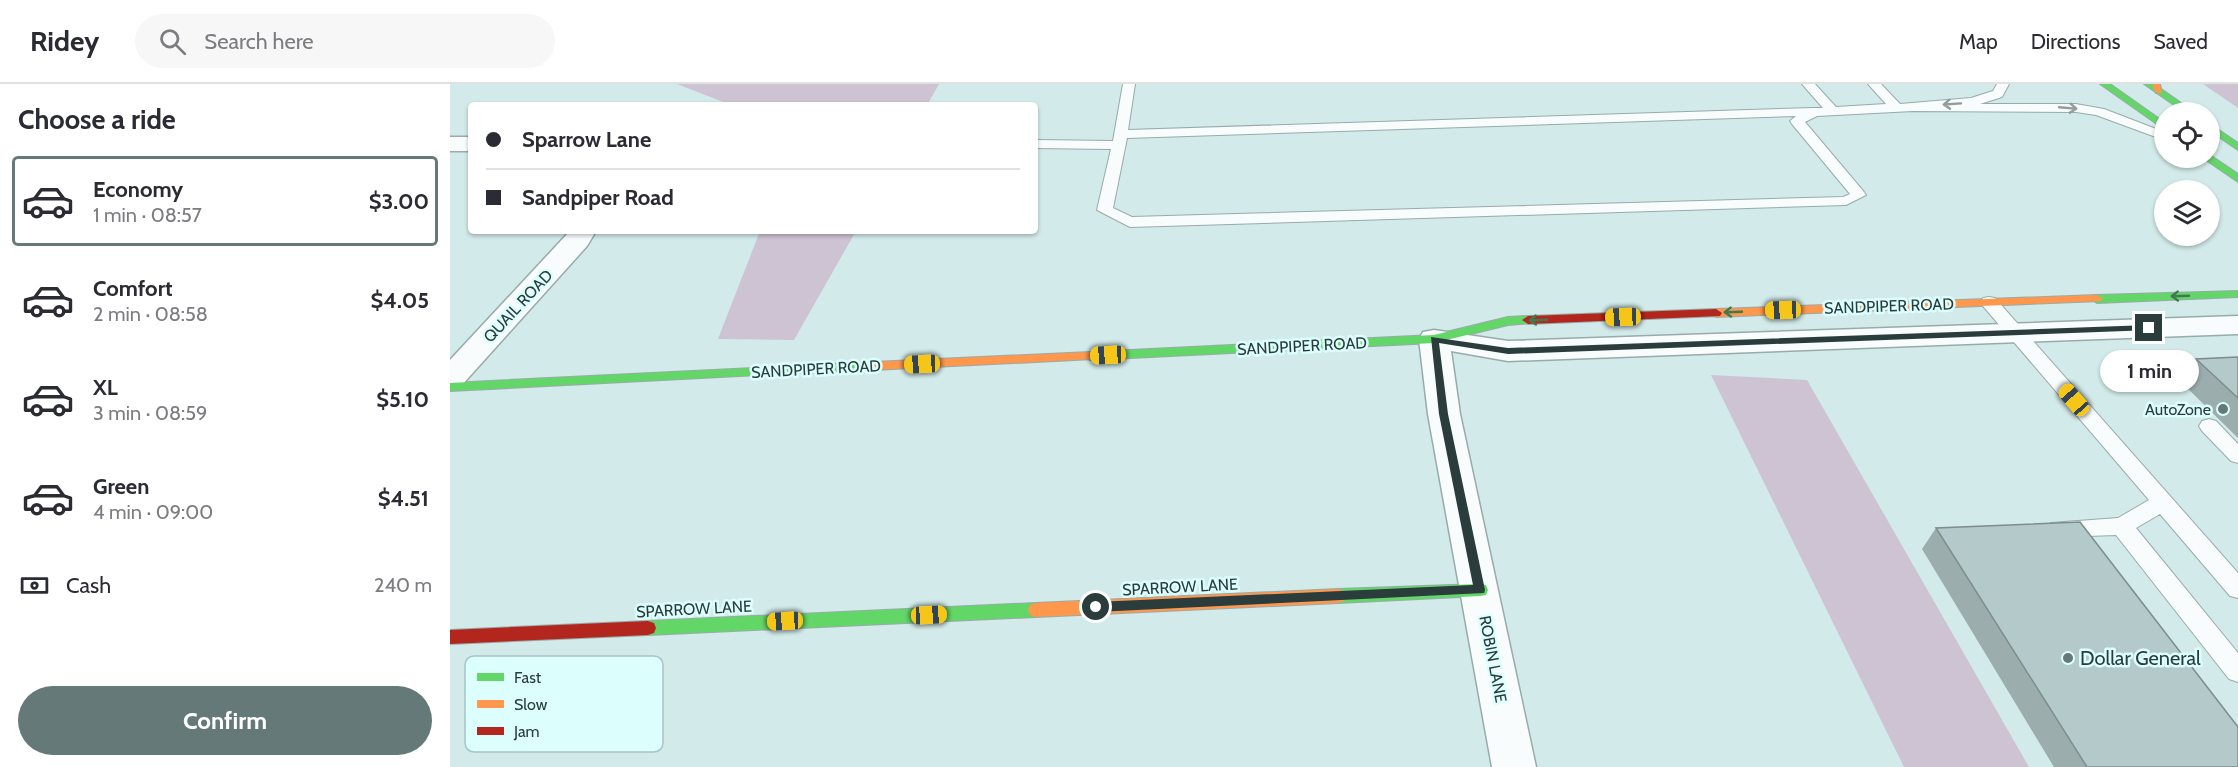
<!DOCTYPE html>
<meta charset="utf-8">
<style>
:root{--surface:#fff;--page:#f7f7f7;--text:#2b2b33;--muted:#7c7c81;--line:#e1e1e2;--accent:#657978}
body{margin:0;font-family:Cabin,sans-serif;background:var(--page);color:var(--text);height:100vh;display:flex;flex-direction:column;font-size:22px;white-space:nowrap}
*{box-sizing:border-box;margin:0}
p{font-size:20px;color:var(--muted)}
.icon{flex:none;width:33px;height:33px;fill:none;stroke:currentColor;stroke-width:2;stroke-linecap:round;stroke-linejoin:round}
.map{position:relative;flex:1;overflow:hidden}
.drawer{display:flex;flex-direction:column;background:var(--surface);width:450px}
.drawer>*{flex:none}
.banner{position:absolute;left:18px;top:18px;width:570px;height:132px;border-radius:6px;box-shadow:0 2px 4px #0004;display:grid;align-content:center;height:132px;padding:0 18px;background:var(--surface)}
.tools{position:absolute;left:1704px;top:18px;display:grid;gap:12px}
.tools a{display:grid;place-items:center;width:66px;height:66px;border-radius:50%;background:var(--surface);box-shadow:0 2px 4px #0004;font-size:30px}
.end{position:absolute;width:27px;height:27px;margin:-14px;border:8px solid #2a3c3b;background:#fff;box-shadow:0 0 0 3px #fff}
.from{border-radius:50%}
.bubble{position:absolute;height:42px;border-radius:21px;background:var(--surface);box-shadow:0 2px 4px #0004;font-size:20px;font-weight:700;line-height:42px;text-align:center}
.car{position:absolute;width:18px;height:36px;margin:-18px -9px;border-radius:8px;box-shadow:0 0 4px 2px #0007;background:linear-gradient(#f5c518 24%,#345 0 40%,#f5c518 0 76%,#345 0 86%,#f5c518 0)}
.banner b{display:flex;align-items:center;gap:21px;height:57px;font-size:22px}
.banner b+b{border-top:2px solid var(--line)}
.banner i{width:15px;height:15px;background:var(--text)}
ul{padding:0;list-style:none}
li{display:flex;align-items:center;gap:18px;height:90px;margin:0 12px 9px;padding:0 6px;border:3px solid transparent;border-radius:6px}
li div{flex:1}
li b{display:block;font-size:22px}
li em{font-style:normal;font-weight:700}
li.selected{border-color:var(--accent)}
li>.icon{width:54px;height:54px;stroke-width:1.5}
h2{padding:0 18px;font-size:27px;line-height:72px}
.pay{display:flex;align-items:center;gap:15px;height:66px;padding:0 18px;font-size:22px}
.pay p{margin-inline-start:auto}
.button{display:flex;gap:12px;margin-top:auto;padding:12px 18px}
.button a{flex:1;height:69px;border-radius:36px;background:var(--accent);color:#fff;font-size:24px;font-weight:700;line-height:69px;text-align:center}
header{display:flex;align-items:center;gap:36px;box-sizing:border-box;height:84px;padding:0 30px;background:var(--surface);border-bottom:2px solid var(--line)}
header strong{font-size:28px}
nav{display:flex;gap:33px;margin-inline-start:auto;font-size:21px}
.search{width:420px;height:54px;background:var(--page);display:flex;align-items:center;gap:15px;box-sizing:border-box;padding:0 21px;border-radius:33px;color:var(--muted);font-size:22px}
main{display:flex;flex:1;min-height:0}
.map>svg:first-child{display:block}
.forest{fill:#cdc3d2}
.lines{fill:none;stroke-linecap:round;stroke-linejoin:round}
.lane-casing{stroke:#98abaa;stroke-width:2}
.street-casing{stroke:#98abaa;stroke-width:3}
.fast-casing{stroke:#98abaa;stroke-width:2}
.slow-casing{stroke:#98abaa;stroke-width:2}
.jam-casing{stroke:#98abaa;stroke-width:2}
.lane{fill:#f8fcfc;fill-rule:evenodd}
.street{fill:#f8fcfc;fill-rule:evenodd}
.fast{fill:#63d668;fill-rule:evenodd}
.slow{fill:#ff974d;fill-rule:evenodd}
.jam{fill:#b3261e;fill-rule:evenodd}
.wall{fill:#9badad}
.building{fill:#b4c9c9;stroke:#7e8d8d;stroke-width:1.5}
.oneway{stroke:#919c9c}
.oneway2{stroke:#417a4d}
.route{fill:#2a3c3b}
.poi-dot{fill:#657978;stroke:#dcfffe;stroke-width:2}
.labels{text-anchor:middle;dominant-baseline:central;stroke-width:5;stroke-linejoin:round;paint-order:stroke}
.street-label{font-size:16px;fill:#2a3c3b;stroke:#dcfffe}
.poi-label{font-size:16px;fill:#2a3c3b;stroke:#dcfffe;text-anchor:end}
.near-poi-label{font-size:20px;fill:#2a3c3b;stroke:#dcfffe;text-anchor:start}
.key{fill:#dcfffe;stroke:#a7c4c4;stroke-width:1.5}
.key-label{font-size:16px;fill:#2a3c3b}
</style>
<header>
<strong>Ridey</strong>
<div class="search"><svg class="icon" aria-label="search" viewBox="0 0 24 24"><circle cx="10" cy="10" r="6"/><path d="M15 15l6 6"/></svg>Search here</div>
<nav><a>Map</a><a>Directions</a><a>Saved</a></nav>
</header>
<main>
<section class="drawer">
<h2>Choose a ride</h2>
<ul>
<li class="selected"><svg class="icon" aria-label="car" viewBox="0 0 24 24"><path d="M5 17H2v-5l4-1 3-4h7l3 4 3 1v5h-3M9 17h6M6 11h13"/><circle cx="7" cy="17" r="2"/><circle cx="17" cy="17" r="2"/></svg><div><b>Economy</b><p>1 min · 08:57</p></div><em>$3.00</em></li>
<li><svg class="icon" aria-label="car" viewBox="0 0 24 24"><path d="M5 17H2v-5l4-1 3-4h7l3 4 3 1v5h-3M9 17h6M6 11h13"/><circle cx="7" cy="17" r="2"/><circle cx="17" cy="17" r="2"/></svg><div><b>Comfort</b><p>2 min · 08:58</p></div><em>$4.05</em></li>
<li><svg class="icon" aria-label="car" viewBox="0 0 24 24"><path d="M5 17H2v-5l4-1 3-4h7l3 4 3 1v5h-3M9 17h6M6 11h13"/><circle cx="7" cy="17" r="2"/><circle cx="17" cy="17" r="2"/></svg><div><b>XL</b><p>3 min · 08:59</p></div><em>$5.10</em></li>
<li><svg class="icon" aria-label="car" viewBox="0 0 24 24"><path d="M5 17H2v-5l4-1 3-4h7l3 4 3 1v5h-3M9 17h6M6 11h13"/><circle cx="7" cy="17" r="2"/><circle cx="17" cy="17" r="2"/></svg><div><b>Green</b><p>4 min · 09:00</p></div><em>$4.51</em></li>
</ul>
<div class="pay"><svg class="icon" aria-label="cash" viewBox="0 0 24 24"><path d="M3 7h18v10H3z"/><circle cx="12" cy="12" r="2"/></svg>Cash<p>240 m</p></div>
<div class="button"><a>Confirm</a></div>
</section>
<div class="map">
<svg width="1788" height="683" viewBox="0 0 1788 683">
<rect width="100%" height="100%" fill="#d2eae9"/>
<!-- forest -->
<path class="forest" d="M227,0H489L477,21H281Z
M1753,0H1788V24Z
M310,147H406L344,256L268,255Z
M1261,291L1357,296L1579,683H1454Z"/>
<g class="lines">
<!-- lane casing -->
<g class="lane-casing">
<path id="lane" d="M673,0H685L678,46L1363,24H1373L1352,0H1365L1386,23L1436,20L1418,0H1431L1450,20L1521,14L1543,7L1547,0H1559L1552,13L1530,20H1626L1654,25L1714,48V56L1646,31L1626,28L1463,27L1367,32L1355,38L1414,108L1416,111L1396,121L680,143L647,126L661,65L585,64V56L663,57ZM1346,32L1340,37L1342,40L1400,110L1393,113L682,133L663,124L677,54Z
M1539,213L1545,214L1788,489V514L1780,512L1710,430L1686,444L1788,569V598L1779,595L1666,451L1609,453L1601,451L1598,445L1601,439L1668,434L1699,416L1533,222L1531,218L1533,214Z
M1759,335L1766,337L1788,360V379L1781,377L1752,347L1749,342L1752,337Z"/>
</g>
<!-- street casing -->
<g class="street-casing">
<path id="street" d="M0,53H21V67H0Z
M120,147H146L137,162L11,302L0,305V276Z
M1788,232V250L1058,277L1001,267L1010,330L1086,683H1042L978,330L969,255L973,248L984,246L1058,257Z"/>
</g>
<!-- fast casing -->
<g class="fast-casing">
<path id="fast" d="M1650,0H1660L1714,38V45Z
M1694,0H1704L1744,28H1734Z
M1760,40L1788,59V66L1760,47Z
M1760,71L1788,90V98L1753,74H1760Z
M1788,207V213L1647,219L1641,215L1647,211Z
M1078,232L1084,236L1082,239L1058,241L984,259L640,276L634,272L640,268L984,251L1058,233Z
M423,278L429,282L427,285L0,307V299Z
M1030,500L1036,501L1038,506L1036,511L1030,512L888,519L882,517L880,512L882,507L888,505Z
M586,519L592,521L594,526L592,531L586,533L198,551L192,549L190,544L192,539L198,537Z"/>
</g>
<!-- slow casing -->
<g class="slow-casing">
<path id="slow" d="M1702,0H1710L1712,9H1706Z
M1647,211L1653,215L1651,217L1266,233L1260,229L1266,225Z
M640,268L644,269L646,272L644,275L423,286L417,282L423,278Z
M888,505L894,507L896,512L894,517L888,519L586,533L580,531L578,526L580,521L586,519Z"/>
</g>
<!-- jam casing -->
<g class="jam-casing">
<path id="jam" d="M1266,225L1272,229L1270,232L1078,240L1072,236L1078,232Z
M198,537L204,539L206,544L204,549L198,551L0,560V546Z"/>
</g>
<!-- lane -->
<use href="#lane" class="lane"/>
<!-- street -->
<use href="#street" class="street"/>
<!-- fast -->
<use href="#fast" class="fast"/>
<!-- slow -->
<use href="#slow" class="slow"/>
<!-- jam -->
<use href="#jam" class="jam"/>
</g>
<!-- wall -->
<path class="wall" d="M1788,273V354L1730,297L1746,275Z
M1486,444L1788,683H1604L1472,465Z"/>
<!-- building -->
<path class="building" d="M1788,273V314L1746,275Z
M1630,438L1788,643V683H1637L1486,444Z"/>
<!-- one-way arrows -->
<defs><path id="oneway-shaft" d="M-6 0H5M1.5-3L5.5 0L1.5 3" fill="none" stroke-width="1.6" stroke-linecap="round" stroke-linejoin="round" transform="scale(1.5)"/></defs>
<g class="oneway">
<use href="#oneway-shaft" transform="translate(1502 20) rotate(176)"/>
<use href="#oneway-shaft" transform="translate(1618 24) rotate(5)"/>
</g>
<g class="oneway2">
<use href="#oneway-shaft" transform="translate(1730 212) rotate(178)"/>
<use href="#oneway-shaft" transform="translate(1283 228) rotate(178)"/>
<use href="#oneway-shaft" transform="translate(1088 236) rotate(178)"/>
</g>
<!-- route -->
<path class="route" d="M1699,241L1703,244L1702,246L1058,270L989,259L998,330L1035,506L1034,509L646,528L641,523L646,518L1023,501L989,330L981,253L1058,264Z"/>
<!-- markers -->
<g class="poi-dot">
<circle cx="1773" cy="325" r="6"/>
<circle cx="1618" cy="574" r="6"/>
</g>
<g class="labels">
<!-- street labels -->
<g class="street-label">
<text transform="translate(68 222) rotate(-47)">QUAIL ROAD</text>
<text transform="translate(1439 222) rotate(-2)">SANDPIPER ROAD</text>
<text transform="translate(852 262) rotate(-3)">SANDPIPER ROAD</text>
<text transform="translate(366 285) rotate(-3)">SANDPIPER ROAD</text>
<text transform="translate(730 503) rotate(-3)">SPARROW LANE</text>
<text transform="translate(244 525) rotate(-3)">SPARROW LANE</text>
<text transform="translate(1043 575) rotate(79)">ROBIN LANE</text>
</g>
<!-- poi labels -->
<g class="poi-label">
<text x="1761" y="325">AutoZone</text>
</g>
<!-- near-poi labels -->
<g class="near-poi-label">
<text x="1630" y="574">Dollar General</text>
</g>
</g>
<!-- legend -->
<rect x="15" y="572" width="198" height="96" rx="9" class="key"/>
<rect x="27" y="589" width="27" height="8" fill="#63d668"/>
<rect x="27" y="616" width="27" height="8" fill="#ff974d"/>
<rect x="27" y="643" width="27" height="8" fill="#b3261e"/>
<g class="key-label">
<text x="64" y="599">Fast</text>
<text x="64" y="626">Slow</text>
<text x="64" y="653">Jam</text>
</g>
</svg>
<div class="tools">
<a><svg class="icon" aria-label="locate" viewBox="0 0 24 24"><circle cx="12" cy="12" r="6"/><path d="M12 2v4M12 18v4M2 12h4M18 12h4"/></svg></a>
<a><svg class="icon" aria-label="layers" viewBox="0 0 24 24"><path d="M12 4l9 5-9 5-9-5zM3 14l9 5 9-5"/></svg></a>
</div>
<i class="end from" style="left:646px;top:523px"></i>
<i class="end" style="left:1699px;top:244px"></i>
<div class="bubble" style="left:1650px;top:266px;width:99px">1 min</div>
<i class="car" style="left:1333px;top:226px;rotate:268deg"></i>
<i class="car" style="left:1173px;top:233px;rotate:268deg"></i>
<i class="car" style="left:658px;top:271px;rotate:267deg"></i>
<i class="car" style="left:472px;top:280px;rotate:267deg"></i>
<i class="car" style="left:1624px;top:316px;rotate:319deg"></i>
<i class="car" style="left:479px;top:531px;rotate:87deg"></i>
<i class="car" style="left:335px;top:537px;rotate:267deg"></i>
<div class="banner">
<b><i class="from"></i>Sparrow Lane</b>
<b><i></i>Sandpiper Road</b>
</div>
</div>
</main>
